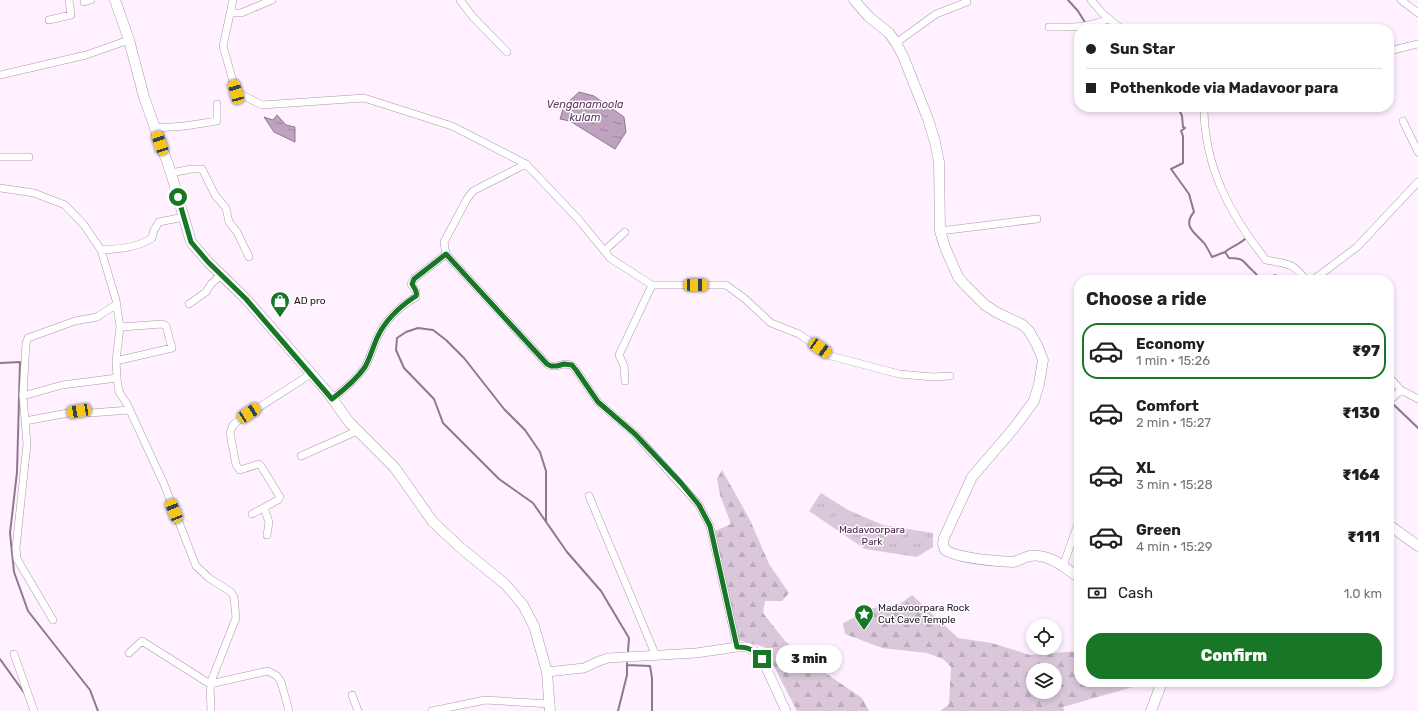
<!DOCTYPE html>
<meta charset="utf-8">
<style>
:root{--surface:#fff;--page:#f6f6f6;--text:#202124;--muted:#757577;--line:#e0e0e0;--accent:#187727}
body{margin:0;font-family:Rubik,sans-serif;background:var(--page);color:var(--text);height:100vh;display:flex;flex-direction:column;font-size:15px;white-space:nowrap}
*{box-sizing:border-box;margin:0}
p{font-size:13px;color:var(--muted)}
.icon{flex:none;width:22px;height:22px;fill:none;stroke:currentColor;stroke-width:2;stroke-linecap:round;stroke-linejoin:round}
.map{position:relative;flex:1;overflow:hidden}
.drawer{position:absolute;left:1074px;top:275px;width:320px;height:412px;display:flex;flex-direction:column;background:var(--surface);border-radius:16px;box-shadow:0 2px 6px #0003}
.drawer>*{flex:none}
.top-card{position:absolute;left:1074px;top:24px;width:320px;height:88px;border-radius:16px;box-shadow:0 2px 6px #0003;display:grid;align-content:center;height:88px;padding:0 12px;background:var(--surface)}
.controls{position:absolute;left:1026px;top:619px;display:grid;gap:8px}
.controls a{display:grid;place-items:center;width:36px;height:36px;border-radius:50%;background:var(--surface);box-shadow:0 2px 6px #0003;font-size:20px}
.end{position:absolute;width:18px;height:18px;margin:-9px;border:5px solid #187727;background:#fff;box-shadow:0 0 0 2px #fff}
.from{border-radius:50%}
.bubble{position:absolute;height:28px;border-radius:14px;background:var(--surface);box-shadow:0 2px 6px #0003;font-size:13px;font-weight:800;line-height:28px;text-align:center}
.car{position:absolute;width:12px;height:24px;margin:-12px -6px;border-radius:5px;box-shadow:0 0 3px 1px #0007;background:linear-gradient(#f5c518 24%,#345 0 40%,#f5c518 0 76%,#345 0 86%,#f5c518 0)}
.top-card b{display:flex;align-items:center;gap:14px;height:38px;font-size:15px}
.top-card b+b{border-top:1px solid var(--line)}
.top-card i{width:10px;height:10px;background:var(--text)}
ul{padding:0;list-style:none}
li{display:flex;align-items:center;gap:12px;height:56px;margin:0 8px 6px;padding:0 4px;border:2px solid transparent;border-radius:16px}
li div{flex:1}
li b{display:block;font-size:15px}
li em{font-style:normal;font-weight:800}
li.selected{border-color:var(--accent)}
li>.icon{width:36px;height:36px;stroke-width:1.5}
h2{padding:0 12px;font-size:18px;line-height:48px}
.pay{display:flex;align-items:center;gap:10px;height:44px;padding:0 12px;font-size:15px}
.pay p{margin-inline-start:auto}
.cta{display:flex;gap:8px;margin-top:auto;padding:8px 12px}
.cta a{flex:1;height:46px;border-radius:16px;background:var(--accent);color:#fff;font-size:16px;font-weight:800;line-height:46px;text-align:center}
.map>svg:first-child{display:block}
.forest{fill:url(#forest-firs);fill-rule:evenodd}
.park{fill:url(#park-tufts)}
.water{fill:url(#water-ripples);stroke:#8e788f}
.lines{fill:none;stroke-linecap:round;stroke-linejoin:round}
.stream{stroke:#8e788f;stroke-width:2}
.minor-casing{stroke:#ac97ad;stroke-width:8}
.tertiary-casing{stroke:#ac97ad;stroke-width:10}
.secondary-casing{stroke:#ac97ad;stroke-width:11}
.minor{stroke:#fff;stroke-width:7}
.tertiary{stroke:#fff;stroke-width:9}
.secondary{stroke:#fff;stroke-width:10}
.route{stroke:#187727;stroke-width:5}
.labels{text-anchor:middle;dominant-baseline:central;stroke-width:3;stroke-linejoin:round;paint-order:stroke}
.poi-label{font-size:10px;fill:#1d151d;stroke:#fff;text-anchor:start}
.park-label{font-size:10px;fill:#431e46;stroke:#fff}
.water-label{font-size:11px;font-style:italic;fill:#5f3761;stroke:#fff}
</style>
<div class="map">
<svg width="1418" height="711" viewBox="0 0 1418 711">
<defs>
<pattern id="forest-firs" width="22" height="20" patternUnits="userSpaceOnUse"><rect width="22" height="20" fill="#dac8da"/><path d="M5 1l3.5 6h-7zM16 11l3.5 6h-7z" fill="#bbabbb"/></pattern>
<pattern id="park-tufts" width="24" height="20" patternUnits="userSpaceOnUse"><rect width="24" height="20" fill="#dac8da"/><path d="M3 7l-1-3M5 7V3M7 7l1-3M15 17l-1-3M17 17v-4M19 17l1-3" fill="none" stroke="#bbabbb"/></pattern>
<pattern id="water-ripples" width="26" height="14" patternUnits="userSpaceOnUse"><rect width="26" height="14" fill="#bfa2c0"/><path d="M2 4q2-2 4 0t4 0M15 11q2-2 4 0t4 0" fill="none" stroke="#9b839b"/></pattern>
</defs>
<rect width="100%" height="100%" fill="#fff1ff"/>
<!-- forest -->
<path class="forest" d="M722,470L750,520L769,564L789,593L782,601H765L763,613L785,641L818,668L862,698L869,711H797L764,647L739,640L715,531L731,524L720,495L717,479Z
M912,595L958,638L992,643L1030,655L1079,651V682H1150L1063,707L1064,711H940L949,704L951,667L943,659L927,653L882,648L845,634L843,623L873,608L900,604ZM1033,670H1055V692H1033Z"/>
<!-- park -->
<path class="park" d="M821,493L848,510L883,525L933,533V547L917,557L865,549L809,511Z"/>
<!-- water -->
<path class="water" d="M579,92L594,96L624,117L626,132L615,149L570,121L560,119L564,106Z
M277,115L286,125L295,127V142L274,132L264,117L273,120Z"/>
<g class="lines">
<!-- stream -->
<path class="stream" d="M1068,0L1078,11L1086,24
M1178,107L1182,116L1183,127L1185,128L1181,131L1183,136V163L1171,169L1189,194L1194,212C1182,226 1195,233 1204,243C1207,247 1210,253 1212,257L1225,252L1229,258C1246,259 1240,259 1252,270
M1225,252C1231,247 1238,245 1245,239
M1253,271L1259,277L1270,278L1275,275L1280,280
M0,363L20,362L17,472L10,533L14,572L28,611L90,690L98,711
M1393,404L1418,428
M546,522V471L540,452L525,430L504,409L464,358L446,340L433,330L418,328L406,332L397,338L396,350L404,368L434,399L443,423L499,479L533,503L567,552L601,591L629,638L628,651
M0,659L25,694
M627,665L650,666L652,678V711
M618,711L627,675V663"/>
<!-- minor casing -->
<g class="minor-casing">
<path id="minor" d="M233,0L223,46L236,92L262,105L364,98L452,126L526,164L579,220L610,258L652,285H726L744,298L771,323L799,334L831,356L899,374L933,377L950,376
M460,0L473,17L507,52
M1091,0L1102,13L1121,29
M1401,0L1418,13
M84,2L91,0
M230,13H241L272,0
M49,20L71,15L69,0
M1049,27C1071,27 1088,28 1108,19
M896,43L936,14L967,2
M1389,51L1418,44
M0,75L86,55L129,40
M1204,107C1204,166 1230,215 1266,260C1288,264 1292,262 1306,280
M1403,121L1418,152
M155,128L185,126L217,121V104
M0,157H29
M171,173L191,169H202L215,195L226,208L229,222L237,232L249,257
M0,188L34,193L65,205L84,225L101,250L116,300L120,327L116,361L117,378L119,392L127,404L164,484L196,566L209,578L231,592L234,597L236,618L210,684L211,711
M940,231L1037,219
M101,250C118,249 137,248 152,238L154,230L159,222L184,217
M604,251L625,232
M446,254L547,364L551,366H557L564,364L572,365L576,370L598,402L635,434L699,505L710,526L737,647
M1313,280L1357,247L1418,182
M189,304L206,292L211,284L221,275
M116,361L172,348L166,326L163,324L120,327
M1389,377L1401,390L1418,399
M625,381L624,366L619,355L652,285
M23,396L62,385L117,378
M332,399C345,389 356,380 365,367C370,358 373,347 377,338C385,320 399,307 416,297V291L411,284L414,279L446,254L444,242L467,199L473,191L526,164
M1389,401L1401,390
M25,421L79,411H88L90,413L130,410
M301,456L357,431
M589,496L656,656
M264,508L269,522L267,535
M252,514L278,500L280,497L261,466L259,464L240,470L236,465L230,433L233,425L239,420L311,374
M1063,566L1079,521
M53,620L17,559L16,548L27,444L23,396L26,343L28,338L75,321L97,317L117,304
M129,653L142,641L210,684L268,671L277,676L281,682L289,711
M14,654L34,711
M352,695L358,711
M432,711L485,700L551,704"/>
</g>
<!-- tertiary casing -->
<g class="tertiary-casing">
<path id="tertiary" d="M547,672L584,668L599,661L608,658L696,653L737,647H747L754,651L762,659L786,711"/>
</g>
<!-- secondary casing -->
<g class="secondary-casing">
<path id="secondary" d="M115,0L129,40L144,97L171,173L191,242L208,262L246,299L329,394L349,422L395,468L433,522L462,549L505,584L523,605L534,626L547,672L550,711
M854,0L869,17L889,33L896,43L903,56L928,119L935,142L939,162L940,231L945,247L958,277L965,285L985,305L996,312L1023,325L1029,331L1037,345L1043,360L1039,384L1034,401L1014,428L972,477L944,538L943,544L945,550C960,559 994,561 1013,562C1019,561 1024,557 1030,556C1050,553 1064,568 1079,577
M1389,525L1418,546
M1151,711L1162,682"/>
</g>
<!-- minor -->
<use href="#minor" class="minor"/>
<!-- tertiary -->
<use href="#tertiary" class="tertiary"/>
<!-- secondary -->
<use href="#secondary" class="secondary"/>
</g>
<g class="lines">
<!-- route -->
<path class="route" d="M178,197L191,242L208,262L246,299L332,399C345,389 356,380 365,367C370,358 373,347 377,338C385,320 399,307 416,296C418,291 414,288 412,284L414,279L446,254L547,364L551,366H557L564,364L572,365L576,370L598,402L635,434L681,483L699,505L710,526L737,647C750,647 753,650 762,659"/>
</g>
<!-- icons -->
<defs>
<g id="shop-pin" transform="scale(1)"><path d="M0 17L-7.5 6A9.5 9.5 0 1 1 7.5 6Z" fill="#187727" stroke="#fff"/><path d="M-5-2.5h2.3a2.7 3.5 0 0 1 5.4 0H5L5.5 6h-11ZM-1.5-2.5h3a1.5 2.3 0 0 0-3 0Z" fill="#fff"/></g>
<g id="sight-pin" transform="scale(1)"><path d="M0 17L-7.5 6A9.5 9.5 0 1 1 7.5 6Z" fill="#187727" stroke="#fff"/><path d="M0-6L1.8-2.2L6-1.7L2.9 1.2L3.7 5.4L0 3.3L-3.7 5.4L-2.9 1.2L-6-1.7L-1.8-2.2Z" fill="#fff"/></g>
</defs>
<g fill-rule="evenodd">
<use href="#shop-pin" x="280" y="301"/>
<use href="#sight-pin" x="864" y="614"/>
</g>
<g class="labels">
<!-- poi labels -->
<g class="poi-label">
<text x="294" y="301">AD pro</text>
<text x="878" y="608">Madavoorpara Rock<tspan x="878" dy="12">Cut Cave Temple</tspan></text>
</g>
<!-- park labels -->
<g class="park-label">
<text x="872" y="530">Madavoorpara<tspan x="872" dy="12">Park</tspan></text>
</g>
<!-- water labels -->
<g class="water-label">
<text x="585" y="104">Venganamoola<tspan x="585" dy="13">kulam</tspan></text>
</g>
</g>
</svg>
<div class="controls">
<a><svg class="icon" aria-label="locate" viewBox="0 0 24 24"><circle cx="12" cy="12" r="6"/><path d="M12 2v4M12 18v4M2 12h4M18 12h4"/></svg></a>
<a><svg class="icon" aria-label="layers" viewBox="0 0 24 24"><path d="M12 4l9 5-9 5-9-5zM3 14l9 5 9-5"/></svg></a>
</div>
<i class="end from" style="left:178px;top:197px"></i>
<i class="end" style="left:762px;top:659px"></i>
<div class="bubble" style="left:776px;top:645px;width:66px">3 min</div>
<i class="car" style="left:236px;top:92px;rotate:344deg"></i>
<i class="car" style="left:160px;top:143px;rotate:341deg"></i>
<i class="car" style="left:696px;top:285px;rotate:90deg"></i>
<i class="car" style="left:820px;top:348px;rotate:125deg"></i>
<i class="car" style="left:79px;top:411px;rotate:260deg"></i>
<i class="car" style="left:249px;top:413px;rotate:57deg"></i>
<i class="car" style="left:174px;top:511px;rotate:338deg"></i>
<div class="top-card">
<b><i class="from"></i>Sun Star</b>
<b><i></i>Pothenkode via Madavoor para</b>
</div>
<section class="drawer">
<h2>Choose a ride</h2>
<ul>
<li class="selected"><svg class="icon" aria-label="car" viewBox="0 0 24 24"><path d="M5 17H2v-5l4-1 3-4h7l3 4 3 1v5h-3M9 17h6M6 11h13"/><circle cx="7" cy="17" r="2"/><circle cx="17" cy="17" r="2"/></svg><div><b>Economy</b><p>1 min · 15:26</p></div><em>₹97</em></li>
<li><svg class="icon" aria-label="car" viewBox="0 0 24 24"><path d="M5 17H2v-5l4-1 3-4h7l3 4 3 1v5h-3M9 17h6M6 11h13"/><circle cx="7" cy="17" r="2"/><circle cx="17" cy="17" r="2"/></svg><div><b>Comfort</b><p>2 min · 15:27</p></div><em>₹130</em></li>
<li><svg class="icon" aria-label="car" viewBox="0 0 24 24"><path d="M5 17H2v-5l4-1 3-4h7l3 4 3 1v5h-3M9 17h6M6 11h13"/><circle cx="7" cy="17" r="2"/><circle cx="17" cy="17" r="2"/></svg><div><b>XL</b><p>3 min · 15:28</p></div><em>₹164</em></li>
<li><svg class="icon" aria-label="car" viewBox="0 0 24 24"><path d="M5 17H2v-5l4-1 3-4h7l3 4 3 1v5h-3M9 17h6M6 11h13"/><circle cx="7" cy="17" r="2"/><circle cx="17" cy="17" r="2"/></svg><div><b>Green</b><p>4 min · 15:29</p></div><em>₹111</em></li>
</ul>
<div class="pay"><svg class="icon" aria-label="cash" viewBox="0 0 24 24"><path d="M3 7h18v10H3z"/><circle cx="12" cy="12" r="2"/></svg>Cash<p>1.0 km</p></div>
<div class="cta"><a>Confirm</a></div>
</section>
</div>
